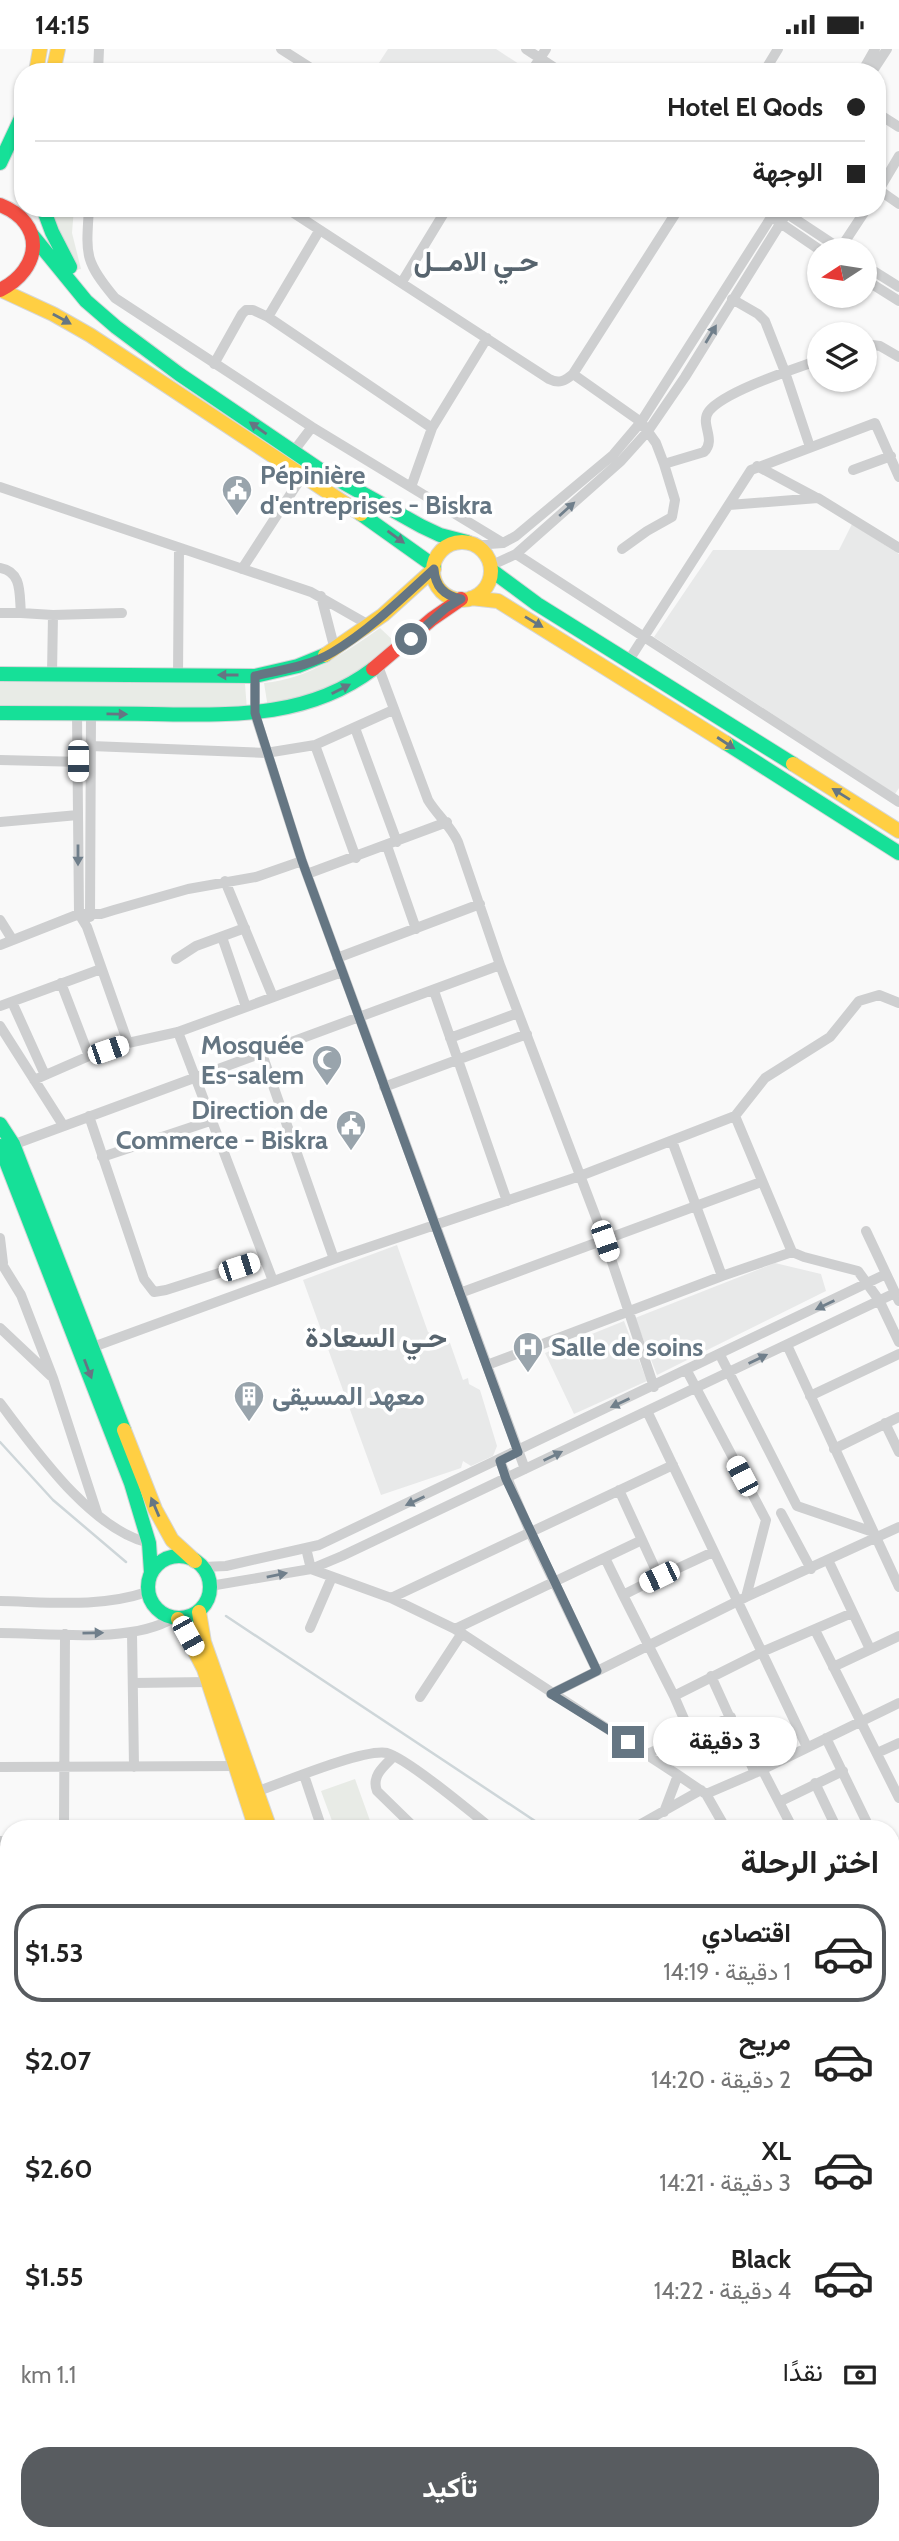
<!DOCTYPE html>
<html lang="ar">
<meta charset="utf-8">
<style>
:root{--surface:#fff;--page:#f2f2f2;--text:#222;--muted:#767676;--line:#e0e0e0;--accent:#585c60}
body{margin:0;font-family:Cabin,Vazirmatn,sans-serif;background:var(--page);color:var(--text);direction:rtl;height:100vh;display:flex;flex-direction:column;font-size:26px;white-space:nowrap}
*{box-sizing:border-box;margin:0}
p{font-size:23px;color:var(--muted)}
.icon{flex:none;width:38px;height:38px;fill:none;stroke:currentColor;stroke-width:2;stroke-linecap:round;stroke-linejoin:round}
.map{position:relative;flex:1;overflow:hidden;direction:ltr}
.side{position:absolute;left:0px;top:1771px;width:900px;height:721px;display:flex;flex-direction:column;background:var(--surface);border-radius:28px 28px 0 0;box-shadow:0 2px 5px #0004;direction:rtl}
.side>*{flex:none}
.top-card{position:absolute;left:14px;top:14px;width:872px;height:154px;border-radius:28px;box-shadow:0 2px 5px #0004;direction:rtl;display:grid;align-content:center;height:154px;padding:0 21px;background:var(--surface)}
.needle{width:46px;rotate:258deg}
.tools{position:absolute;left:807px;top:189px;display:grid;gap:14px}
.tools a{display:grid;place-items:center;width:70px;height:70px;border-radius:50%;background:var(--surface);box-shadow:0 2px 5px #0004;font-size:35px}
.end{position:absolute;width:32px;height:32px;margin:-16px;border:9px solid #657683;background:#fff;box-shadow:0 0 0 4px #fff}
.from{border-radius:50%}
.bubble{position:absolute;height:49px;border-radius:24px;background:var(--surface);box-shadow:0 2px 5px #0004;font-size:23px;font-weight:700;line-height:49px;text-align:center;direction:rtl}
.car{position:absolute;width:21px;height:42px;margin:-21px -10px;border-radius:9px;box-shadow:0 0 5px 2px #0007;background:linear-gradient(#fff 24%,#345 0 40%,#fff 0 76%,#345 0 86%,#fff 0)}
.top-card b{display:flex;align-items:center;gap:24px;height:66px;font-size:26px}
.top-card b+b{border-top:2px solid var(--line)}
.top-card i{width:18px;height:18px;background:var(--text)}
ul{padding:0;list-style:none}
li{display:flex;align-items:center;gap:21px;height:98px;margin:0 14px 10px;padding:0 7px;border:4px solid transparent;border-radius:28px}
li div{flex:1}
li b{display:block;font-size:26px}
li em{font-style:normal;font-weight:700}
li.current{border-color:var(--accent)}
li>.icon{width:63px;height:63px;stroke-width:1.5}
h2{padding:0 21px;font-size:32px;line-height:84px}
.pay{display:flex;align-items:center;gap:18px;height:77px;padding:0 21px;font-size:26px}
.pay p{margin-inline-start:auto}
.primary-button{display:flex;gap:14px;margin-top:auto;padding:14px 21px}
.primary-button a{flex:1;height:80px;border-radius:28px;background:var(--accent);color:#fff;font-size:28px;font-weight:700;line-height:80px;text-align:center}
.status{display:flex;justify-content:space-between;align-items:center;height:49px;padding:0 35px;background:var(--surface);direction:ltr}
.status svg{height:19px;fill:currentColor}
.map>svg:first-child{display:block}
.built{fill:#e8e9e9}
.green{fill:#e8ebe6}
.lines{fill:none;stroke-linecap:round;stroke-linejoin:round}
.stream{stroke:#ced6d9;stroke-width:2.5}
.fast-casing{stroke:#d5d6d7;stroke-width:16}
.slow-casing{stroke:#d5d6d7;stroke-width:16}
.jam-casing{stroke:#d5d6d7;stroke-width:16}
.street{stroke:#cecfd0;stroke-width:10}
.fast{stroke:#16e098;stroke-width:14}
.slow{stroke:#ffcf43;stroke-width:14}
.jam{stroke:#f24e42;stroke-width:14}
.oneway{fill:#657683}
.oneway2{fill:#707f8b}
.route{stroke:#657683;stroke-width:9}
.labels{text-anchor:middle;dominant-baseline:central;stroke-width:7;stroke-linejoin:round;paint-order:stroke}
.poi-label{font-size:26px;font-weight:bold;fill:#657683;stroke:#fff;text-anchor:start}
.neighbourhood-label{font-size:28px;font-weight:bold;fill:#57646e;stroke:#fff}
</style>
<div class="status"><b>14:15</b><svg viewBox="0 0 49 12"><path d="M0 12V9h3v3zM5 12V6h3v6zM10 12V3h3v9zM15 12V0h3v12zM26 1h20v11H26zM47 4h2v5h-2z"/></svg></div>
<div class="map">
<svg width="899" height="2492" viewBox="0 0 899 2492">
<rect width="100%" height="100%" fill="#f9f9f9"/>
<!-- built -->
<path class="built" d="M388,0H496L525,19L522,23H373Z
M852,475L899,505V739L895,745L654,588L713,501H839Z
M397,1196L428,1283L450,1294L463,1331L468,1329L469,1335L480,1341L497,1397L493,1407L471,1417L463,1412L461,1419L381,1446L303,1231Z
M775,1214L821,1225L826,1242L657,1326L635,1269Z
M624,1272L647,1332L574,1365L545,1304Z"/>
<!-- green -->
<path class="green" d="M47,159H74L72,184L81,220L76,221Z
M380,579L398,596L333,641L268,659L264,634C309,630 344,604 380,579Z
M0,633L245,635L247,661L0,659Z
M355,1730L373,1780H335L321,1742Z"/>
<g class="lines">
<!-- stream -->
<path class="stream" d="M0,1393L53,1451L126,1513
M226,1567L547,1780
M891,2218L899,2225"/>
<!-- fast casing -->
<g class="fast-casing">
<path id="fast" d="M0,114L23,65
M43,159L52,183L70,218
M32,186L86,252L116,278L179,325L319,420L421,477L440,486L467,493
M361,465L434,517
M491,521L537,555L793,715
M0,625L255,627L298,617L325,606
M0,664C50,664 101,664 151,665C230,666 307,670 373,620
M726,694L899,804
M0,1075L13,1095L124,1381
M0,1097L131,1434L149,1494L151,1523
M148 1538a31 31 0 1 1 62 0a31 31 0 1 1-62 0Z
M456,2483L458,2492
M470,2483L472,2492"/>
</g>
<!-- slow casing -->
<g class="slow-casing">
<path id="slow" d="M36,23L40,0
M53,23L58,0
M1,241L53,265L90,286L361,465
M433 522a29 29 0 1 1 58 0a29 29 0 1 1-58 0Z
M471,549L498,552L726,694
M325,606L383,566L434,520
M793,715L899,782
M124,1381L155,1460L172,1491L195,1512
M199,1563L204,1593L270,1780
M178,1570L204,1620L256,1780"/>
</g>
<!-- jam casing -->
<g class="jam-casing">
<path id="jam" d="M0,156C46,174 42,220 0,241
M373,620L432,570L461,550"/>
</g>
<!-- street -->
<path class="street" d="M281,0L317,23
M526,0L561,23
M98,23L99,0
M531,23L546,0
M764,23L778,0
M862,23L875,0
M872,23L887,0
M877,64L899,78
M879,141L899,155
M877,144L899,107
M89,159C86,206 84,212 115,249L312,378L503,494
M286,159L549,330C559,335 565,332 573,325L679,159
M783,162L842,201
M776,171L820,201
M840,200L867,159
M864,216L899,238
M864,230L899,252
M402,233L447,159
M732,250L758,265L765,272L785,323L810,398
M268,268L319,182
M864,295L880,297L899,308
M214,315L242,265L246,261H253L268,268L432,379
M573,325L641,373L656,394L664,415
M293,403L312,378
M757,417L815,448
M853,421L891,407
M0,438L311,543L369,576
M411,438L432,379L487,289
M729,456L818,449L899,499
M475,496L503,494L516,487L613,406L641,373L777,159
M622,500L647,482L672,468L675,451L664,415L704,403C717,390 699,375 709,362C725,342 794,320 819,311
M516,505L899,753
M490,517L516,505L621,412L648,382L685,328L790,159
M0,519C23,523 19,546 21,564L53,566L122,564
M242,520L303,426
M321,547L335,601
M0,564H21
M629,611L751,421L875,374L899,428
M378,617L428,751C437,766 451,777 458,793L500,916L605,1192L654,1338
M52,625L53,566
M178,626L179,499
M255,627V665L302,812L525,1420
M77,664L79,865L87,878L128,994
M355,679L397,793
M315,696L356,809
M91,697L266,704L315,696L393,661
M0,711L84,713
M0,773L78,766
M387,797L416,880
M307,825L447,773
M225,832L273,948
M90,868L91,665
M0,871L12,890
M222,888L246,958
M0,896L79,865H101L114,861L188,840L256,828L302,812
M337,909L480,855
M176,910L196,897L245,879
M61,934L89,1007
M434,942L507,1152
M12,953L45,1026
M0,957L101,920
M0,977L63,1076
M178,983L273,1232
M450,989L518,964
M262,1005L334,1210
M34,1031L89,1007L128,994L178,983L342,923
M384,1038L527,985
M89,1067L144,1230L154,1243L166,1241L263,1210
M735,1067L765,1029L830,988L859,952L879,946L899,954
M672,1092L722,1227
M7,1098L500,916
M102,1108L213,1071
M866,1182L899,1252
M0,1189L3,1214
M0,1212L21,1246L53,1329L97,1464
M460,1244L761,1133
M0,1279L51,1327
M787,1296L899,1538
M93,1298L334,1210L580,1127L735,1067L792,1203L804,1208L858,1222L879,1251L899,1293
M720,1306L797,1457L873,1483
M487,1316L722,1227L792,1203
M687,1322L766,1471L746,1548
M810,1347L899,1305
M0,1354C35,1400 90,1480 149,1494
M647,1362L807,1698
M885,1374L899,1403
M834,1400L899,1368
M500,1412L530,1483L597,1622
M781,1464L811,1520
M306,1499L311,1520L391,1549L455,1580L678,1726L706,1745L726,1780
M605,1509L623,1546L659,1528L619,1441
M828,1511L870,1600
M203,1518L226,1517L319,1496L886,1225
M659,1528L713,1503
M210,1537L311,1520L342,1507L895,1244
M623,1546L674,1647L691,1686L647,1705
M391,1549L673,1416
M0,1552C49,1553 100,1559 147,1543
M310,1579L332,1528
M455,1580L642,1491
M815,1581L899,1749
M0,1584C49,1584 132,1595 173,1569
M132,1584L134,1718
M833,1618L899,1587
M711,1627L755,1724
M133,1634L208,1633
M551,1645L746,1548L899,1478
M674,1647L762,1603L852,1564
M420,1648L462,1584
M691,1686L731,1668
M826,1689L870,1780
M877,1704L899,1694
M394,1707C384,1717 371,1727 377,1742L416,1780
M0,1718L236,1717
M762,1720L793,1780
M304,1726L322,1780
M815,1734L837,1780
M253,1744C279,1735 364,1699 387,1704C408,1710 471,1763 492,1780
M706,1745L755,1724L899,1654
M781,1752L843,1722
M664,1763L678,1726
M64,1780L65,1585
M632,1780L701,1741
M0,1792L9,1793
M891,1808L899,1804
M891,1819L899,1834
M0,1873H9
M891,1890L899,1908
M0,1948L3,1970L0,2046
M899,1963L894,1987L899,2001
M0,2064L9,2070
M891,2117L899,2131
M0,2132L9,2139
M0,2189L9,2178
M0,2241L9,2248
M891,2244L899,2250
M0,2271L9,2278
M891,2272L899,2274
M891,2318L899,2320
M0,2428H9
M891,2430L899,2403
M891,2481L899,2483
M3,2492L9,2472
M86,2492L87,2483
M520,2492L523,2483
M561,2492L564,2483
M610,2492L612,2483
M668,2492L671,2483
M727,2492L729,2483
M766,2492L769,2483
M799,2492L801,2483
M834,2492L836,2483
M871,2492L874,2483"/>
<!-- fast -->
<use href="#fast" class="fast"/>
<!-- slow -->
<use href="#slow" class="slow"/>
<!-- jam -->
<use href="#jam" class="jam"/>
</g>
<!-- one-way arrows -->
<defs><path id="oneway-solid" d="M-6-.8H1V-3.2L6.5 0L1 3.2V.8H-6Z" transform="scale(1.75)"/></defs>
<g class="oneway">
<use href="#oneway-solid" transform="translate(62 270) rotate(29)"/>
<use href="#oneway-solid" transform="translate(258 379) rotate(-145)"/>
<use href="#oneway-solid" transform="translate(396 488) rotate(36)"/>
<use href="#oneway-solid" transform="translate(534 573) rotate(31)"/>
<use href="#oneway-solid" transform="translate(228 626) rotate(-180)"/>
<use href="#oneway-solid" transform="translate(341 640) rotate(-27)"/>
<use href="#oneway-solid" transform="translate(117 665) rotate(1)"/>
<use href="#oneway-solid" transform="translate(726 694) rotate(33)"/>
<use href="#oneway-solid" transform="translate(841 745) rotate(-148)"/>
<use href="#oneway-solid" transform="translate(88 1320) rotate(69)"/>
<use href="#oneway-solid" transform="translate(155 1458) rotate(-113)"/>
</g>
<g class="oneway2">
<use href="#oneway-solid" transform="translate(711 285) rotate(-59)"/>
<use href="#oneway-solid" transform="translate(567 460) rotate(-42)"/>
<use href="#oneway-solid" transform="translate(78 806) rotate(90)"/>
<use href="#oneway-solid" transform="translate(825 1256) rotate(154)"/>
<use href="#oneway-solid" transform="translate(758 1310) rotate(-26)"/>
<use href="#oneway-solid" transform="translate(620 1354) rotate(155)"/>
<use href="#oneway-solid" transform="translate(553 1407) rotate(-26)"/>
<use href="#oneway-solid" transform="translate(415 1452) rotate(155)"/>
<use href="#oneway-solid" transform="translate(277 1526) rotate(-11)"/>
<use href="#oneway-solid" transform="translate(93 1584) rotate(-1)"/>
</g>
<g class="lines">
<!-- route -->
<path class="route" d="M411,590L446,559L461,550C445,547 435,538 434,520C402,549 370,581 333,603C310,617 280,621 255,627V664L302,812L518,1403L500,1412L506,1430L597,1622L551,1645L628,1693"/>
</g>
<!-- icons -->
<defs>
<g id="civic-pin" transform="scale(1.575)"><path d="M0 17L-7.5 6A9.5 9.5 0 1 1 7.5 6Z" fill="#99a4ac" stroke="#fff"/><path d="M-.6-6.5H3V-4.5H.6V-3L4-1V1h2V6H-6V1h2V-1L-.6-3ZM-1.2 2.5V6h2.4V2.5Z" fill="#fff"/></g>
<g id="mosque-pin" transform="scale(1.575)"><path d="M0 17L-7.5 6A9.5 9.5 0 1 1 7.5 6Z" fill="#99a4ac" stroke="#fff"/><path d="M3.5-4.9A6 6 0 1 0 3.5 4.9A5 5 0 1 1 3.5-4.9Z" fill="#fff"/></g>
<g id="hospital-pin" transform="scale(1.575)"><path d="M0 17L-7.5 6A9.5 9.5 0 1 1 7.5 6Z" fill="#99a4ac" stroke="#fff"/><path d="M-5-5h3v3.5h4V-5h3V5h-3V1.5h-4V5h-3Z" fill="#fff"/></g>
<g id="building-pin" transform="scale(1.575)"><path d="M0 17L-7.5 6A9.5 9.5 0 1 1 7.5 6Z" fill="#99a4ac" stroke="#fff"/><path d="M-4-6H4V6H1V3H-1V6H-4ZM-2.5-4.3h1.7v1.8h-1.7ZM.8-4.3h1.7v1.8H.8ZM-2.5-1h1.7V.8h-1.7ZM.8-1h1.7V.8H.8Z" fill="#fff"/></g>
</defs>
<g fill-rule="evenodd">
<use href="#civic-pin" x="237" y="441"/>
<use href="#mosque-pin" x="327" y="1011"/>
<use href="#civic-pin" x="351" y="1076"/>
<use href="#hospital-pin" x="528" y="1298"/>
<use href="#building-pin" x="249" y="1347"/>
</g>
<g class="labels">
<!-- poi labels -->
<g class="poi-label">
<text x="260" y="426">Pépinière<tspan x="260" dy="30">d'entreprises - Biskra</tspan></text>
<text x="304" y="996" text-anchor="end">Mosquée<tspan x="304" dy="30">Es-salem</tspan></text>
<text x="328" y="1061" text-anchor="end">Direction de<tspan x="328" dy="30">Commerce - Biskra</tspan></text>
<text x="551" y="1298">Salle de soins</text>
<text x="272" y="1347">معهد المسيقى</text>
</g>
<!-- neighbourhood labels -->
<g class="neighbourhood-label">
<text x="476" y="212">حـي الامــل</text>
<text x="376" y="1288">حـي السعادة</text>
</g>
</g>
</svg>
<div class="tools">
<a><svg class="needle" viewBox="-14 -14 28 28"><path d="M0-13l5 13h-10z" fill="#e53935"/><path d="M0 13l5-13h-10z" fill="#767676"/></svg></a>
<a><svg class="icon" aria-label="layers" viewBox="0 0 24 24"><path d="M12 4l9 5-9 5-9-5zM3 14l9 5 9-5"/></svg></a>
</div>
<i class="end from" style="left:411px;top:590px"></i>
<i class="end" style="left:628px;top:1693px"></i>
<div class="bubble" style="left:653px;top:1668px;width:144px">3 دقيقة</div>
<i class="car" style="left:78px;top:712px;rotate:180deg"></i>
<i class="car" style="left:108px;top:1001px;rotate:71deg"></i>
<i class="car" style="left:605px;top:1192px;rotate:161deg"></i>
<i class="car" style="left:239px;top:1218px;rotate:72deg"></i>
<i class="car" style="left:742px;top:1427px;rotate:332deg"></i>
<i class="car" style="left:659px;top:1528px;rotate:244deg"></i>
<i class="car" style="left:188px;top:1587px;rotate:151deg"></i>
<div class="top-card">
<b><i class="from"></i>Hotel El Qods</b>
<b><i></i>الوجهة</b>
</div>
<section class="side">
<h2>اختر الرحلة</h2>
<ul>
<li class="current"><svg class="icon" aria-label="car" viewBox="0 0 24 24"><path d="M5 17H2v-5l4-1 3-4h7l3 4 3 1v5h-3M9 17h6M6 11h13"/><circle cx="7" cy="17" r="2"/><circle cx="17" cy="17" r="2"/></svg><div><b>اقتصادي</b><p>1 دقيقة · 14:19</p></div><em>$1.53</em></li>
<li><svg class="icon" aria-label="car" viewBox="0 0 24 24"><path d="M5 17H2v-5l4-1 3-4h7l3 4 3 1v5h-3M9 17h6M6 11h13"/><circle cx="7" cy="17" r="2"/><circle cx="17" cy="17" r="2"/></svg><div><b>مريح</b><p>2 دقيقة · 14:20</p></div><em>$2.07</em></li>
<li><svg class="icon" aria-label="car" viewBox="0 0 24 24"><path d="M5 17H2v-5l4-1 3-4h7l3 4 3 1v5h-3M9 17h6M6 11h13"/><circle cx="7" cy="17" r="2"/><circle cx="17" cy="17" r="2"/></svg><div><b>XL</b><p>3 دقيقة · 14:21</p></div><em>$2.60</em></li>
<li><svg class="icon" aria-label="car" viewBox="0 0 24 24"><path d="M5 17H2v-5l4-1 3-4h7l3 4 3 1v5h-3M9 17h6M6 11h13"/><circle cx="7" cy="17" r="2"/><circle cx="17" cy="17" r="2"/></svg><div><b>Black</b><p>4 دقيقة · 14:22</p></div><em>$1.55</em></li>
</ul>
<div class="pay"><svg class="icon" aria-label="cash" viewBox="0 0 24 24"><path d="M3 7h18v10H3z"/><circle cx="12" cy="12" r="2"/></svg>نقدًا<p>1.1 km</p></div>
<div class="primary-button"><a>تأكيد</a></div>
</section>
</div>
